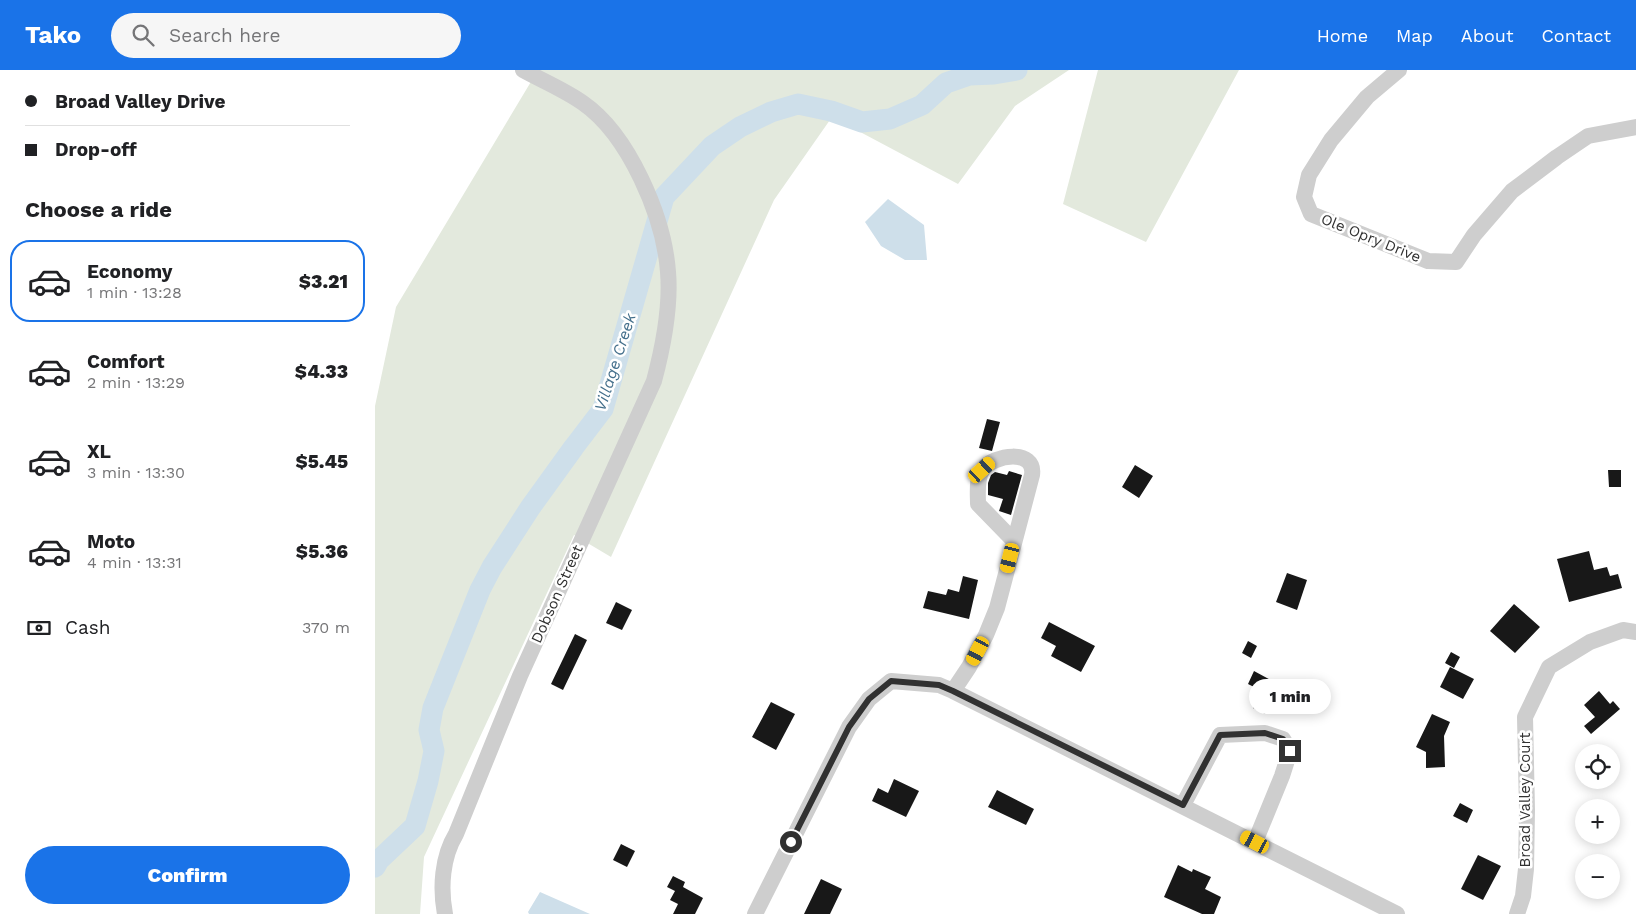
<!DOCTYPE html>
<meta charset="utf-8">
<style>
:root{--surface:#fff;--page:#f6f6f6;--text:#202124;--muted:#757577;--line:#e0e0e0;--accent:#1a73e8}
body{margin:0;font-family:"Work Sans",sans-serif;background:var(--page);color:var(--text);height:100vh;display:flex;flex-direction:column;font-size:19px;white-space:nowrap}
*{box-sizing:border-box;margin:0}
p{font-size:16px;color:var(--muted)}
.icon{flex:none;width:28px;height:28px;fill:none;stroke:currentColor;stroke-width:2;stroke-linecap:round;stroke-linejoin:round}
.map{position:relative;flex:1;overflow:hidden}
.panel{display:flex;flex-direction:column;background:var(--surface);width:375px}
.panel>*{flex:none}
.guide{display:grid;align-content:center;height:110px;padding:0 25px;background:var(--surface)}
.tools{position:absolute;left:1200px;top:674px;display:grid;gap:10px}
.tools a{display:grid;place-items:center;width:45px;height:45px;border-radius:50%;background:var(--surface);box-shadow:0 2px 12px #0003;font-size:25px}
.end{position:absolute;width:22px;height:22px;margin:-11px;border:6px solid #313131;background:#fff;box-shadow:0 0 0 2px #fff}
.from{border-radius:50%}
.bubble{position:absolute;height:35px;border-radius:18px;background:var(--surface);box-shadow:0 2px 12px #0003;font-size:16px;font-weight:800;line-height:35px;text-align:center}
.car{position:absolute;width:15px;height:30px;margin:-15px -8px;border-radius:6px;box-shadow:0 0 4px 1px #0007;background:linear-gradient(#f5c518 24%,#345 0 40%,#f5c518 0 76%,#345 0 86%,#f5c518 0)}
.guide b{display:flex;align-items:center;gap:18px;height:48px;font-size:19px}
.guide b+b{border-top:1px solid var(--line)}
.guide i{width:12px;height:12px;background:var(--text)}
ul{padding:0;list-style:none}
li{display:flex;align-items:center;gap:15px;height:82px;margin:0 10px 8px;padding:0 15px;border:2px solid transparent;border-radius:20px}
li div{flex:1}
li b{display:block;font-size:19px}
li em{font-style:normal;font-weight:800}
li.current{border-color:var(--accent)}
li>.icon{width:45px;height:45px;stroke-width:1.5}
h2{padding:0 25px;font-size:22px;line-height:60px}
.pay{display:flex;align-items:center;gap:12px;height:55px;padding:0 25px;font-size:19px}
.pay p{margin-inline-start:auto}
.cta{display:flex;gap:10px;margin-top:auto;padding:10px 25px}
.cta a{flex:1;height:58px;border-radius:30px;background:var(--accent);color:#fff;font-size:20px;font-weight:800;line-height:58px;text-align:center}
header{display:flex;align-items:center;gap:30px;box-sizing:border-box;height:70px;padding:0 25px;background:var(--accent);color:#fff}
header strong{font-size:24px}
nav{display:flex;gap:28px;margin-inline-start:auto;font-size:18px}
.search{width:350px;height:45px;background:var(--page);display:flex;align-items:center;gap:12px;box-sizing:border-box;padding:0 18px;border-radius:28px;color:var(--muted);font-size:19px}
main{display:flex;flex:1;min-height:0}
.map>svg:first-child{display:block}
.green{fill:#e3e9dd}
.water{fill:#cedfea}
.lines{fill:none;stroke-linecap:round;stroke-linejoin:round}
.river{stroke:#cedfea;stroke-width:21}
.building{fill:#181818}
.minor{stroke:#cecece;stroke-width:16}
.route{stroke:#313131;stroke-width:6}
.labels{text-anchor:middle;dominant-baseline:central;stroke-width:5;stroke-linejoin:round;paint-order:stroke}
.street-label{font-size:15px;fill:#313131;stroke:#fff}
.water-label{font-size:16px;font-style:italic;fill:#45708c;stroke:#fff}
</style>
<header>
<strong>Tako</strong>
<div class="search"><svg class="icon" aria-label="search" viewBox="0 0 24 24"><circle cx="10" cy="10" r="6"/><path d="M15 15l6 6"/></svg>Search here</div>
<nav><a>Home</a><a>Map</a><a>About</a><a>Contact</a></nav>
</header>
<main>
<section class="panel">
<div class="guide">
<b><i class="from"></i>Broad Valley Drive</b>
<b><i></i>Drop-off</b>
</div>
<h2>Choose a ride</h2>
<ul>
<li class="current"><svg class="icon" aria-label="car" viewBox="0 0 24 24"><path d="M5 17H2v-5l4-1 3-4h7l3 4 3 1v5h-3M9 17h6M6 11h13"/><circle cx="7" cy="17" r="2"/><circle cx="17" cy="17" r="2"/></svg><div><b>Economy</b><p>1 min · 13:28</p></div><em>$3.21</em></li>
<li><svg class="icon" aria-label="car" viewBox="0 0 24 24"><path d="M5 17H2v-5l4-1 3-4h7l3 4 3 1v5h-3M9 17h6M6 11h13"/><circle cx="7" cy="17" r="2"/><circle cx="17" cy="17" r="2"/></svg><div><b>Comfort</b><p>2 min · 13:29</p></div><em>$4.33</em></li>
<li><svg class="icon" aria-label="car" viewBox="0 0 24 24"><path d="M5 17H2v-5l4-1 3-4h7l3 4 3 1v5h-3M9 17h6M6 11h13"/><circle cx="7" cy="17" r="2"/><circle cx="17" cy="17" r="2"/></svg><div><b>XL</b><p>3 min · 13:30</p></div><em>$5.45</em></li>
<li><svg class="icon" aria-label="car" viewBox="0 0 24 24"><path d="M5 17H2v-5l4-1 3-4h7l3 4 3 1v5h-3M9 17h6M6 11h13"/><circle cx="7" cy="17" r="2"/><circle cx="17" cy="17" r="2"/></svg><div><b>Moto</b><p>4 min · 13:31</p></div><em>$5.36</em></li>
</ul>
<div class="pay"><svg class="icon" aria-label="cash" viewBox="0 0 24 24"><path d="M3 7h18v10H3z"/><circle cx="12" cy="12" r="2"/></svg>Cash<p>370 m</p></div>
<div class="cta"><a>Confirm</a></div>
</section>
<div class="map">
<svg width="1261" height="844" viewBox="0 0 1261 844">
<rect width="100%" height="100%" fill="#fff"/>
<!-- green -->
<path class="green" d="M163,0H694L640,36L583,114L457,47L399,130L236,487L199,465L49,787L45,844H0V336L21,237Z
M723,0H864L771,172L688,134Z"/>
<!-- water -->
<path class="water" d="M513,129L549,155L552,190H530L506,176L490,152Z
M165,822L215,844H154L153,842Z"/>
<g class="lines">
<!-- river -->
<path class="river" d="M0,797L4,790L40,756L53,711L59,681L54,660L58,638L105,520L117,497L155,438L199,377L228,339L289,127L337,76L365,57L396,42L423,34L456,41L487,52L515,49L547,35L571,13L594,5L619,4L642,0"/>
</g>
<!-- building -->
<path class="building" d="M612,349L625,352L617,381L604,378Z
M760,395L778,406L764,428L747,417Z
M1233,400H1246V417H1234Z
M634,401L647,405L636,445L624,441L628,429L613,425V413L616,405L620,402L632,405Z
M1214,481L1219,500L1232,497L1235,506L1243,504L1247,518L1194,532L1182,489Z
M912,503L932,510L922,540L901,532Z
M588,506L603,510L594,549L548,538L553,521L571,525L573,519L584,522Z
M241,532L257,540L247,560L231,553Z
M1139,534L1165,557L1140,583L1115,561Z
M674,552L720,576L706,602L676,586L681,576L666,568Z
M200,564L212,570L188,620L176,614Z
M873,571L882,576L876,588L867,583Z
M1076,582L1085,587L1079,598L1070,593Z
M1075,597L1099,609L1088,629L1065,617Z
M879,601L905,615L890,644L878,638L887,621L873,614Z
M1224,621L1235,634L1238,631L1245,639L1216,664L1209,656L1220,647L1209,635Z
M396,632L420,644L401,680L377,667Z
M1057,644L1075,652L1069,666L1070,697L1051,698V682L1041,677Z
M519,709L544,721L531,747L497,731L503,718L513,723Z
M622,720L659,739L651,755L613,737Z
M1085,733L1098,740L1092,753L1078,746Z
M246,774L260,781L252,797L238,790Z
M1103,785L1126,796L1108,830L1086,819Z
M803,795L817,802L818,799L836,807L830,819L846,827L839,844H827L789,827Z
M298,806L310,812L308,817L328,828L320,844H298L303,834L295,830L300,821L292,817Z
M446,809L467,819L455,844H429Z"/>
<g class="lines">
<!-- minor -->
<path class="minor" d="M1024,0L992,27L956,70L934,105L929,127L936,144L1053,191L1081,192L1099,165L1137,121L1182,87L1213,66L1261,57
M578,621L594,597L611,565L622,538L657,405C661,378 618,385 608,399C601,408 603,424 603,434L639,471
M808,735L845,665L890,663L908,669L915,681L907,706L880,772
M70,844C65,818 67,787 81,764L145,606L279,311C288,277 296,237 293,202C289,147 254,65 208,33C190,20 168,11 148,0
M380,844L474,657L494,629L516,611L564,615L578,621L1022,844
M1142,844L1148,826L1151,799L1152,740L1150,647L1174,597L1215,572L1248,560L1261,562"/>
</g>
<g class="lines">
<!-- route -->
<path class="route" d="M416,772L474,657L494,629L516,611L564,615L578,621L808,735L845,665L890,663L908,669L915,681"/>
</g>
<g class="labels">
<!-- street labels -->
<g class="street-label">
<text transform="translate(996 168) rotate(22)">Ole Opry Drive</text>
<text transform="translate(182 524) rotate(-66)">Dobson Street</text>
<text transform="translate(1150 730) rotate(-90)">Broad Valley Court</text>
</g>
<!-- water labels -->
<g class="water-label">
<text transform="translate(240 292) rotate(-72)">Village Creek</text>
</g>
</g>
</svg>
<div class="tools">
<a><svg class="icon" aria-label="locate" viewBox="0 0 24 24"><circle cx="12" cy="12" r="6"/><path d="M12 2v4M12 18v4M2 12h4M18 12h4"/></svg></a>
<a>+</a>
<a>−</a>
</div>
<i class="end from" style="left:416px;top:772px"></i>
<i class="end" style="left:915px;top:681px"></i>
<div class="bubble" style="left:874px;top:609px;width:82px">1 min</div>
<i class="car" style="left:607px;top:400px;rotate:48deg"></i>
<i class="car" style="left:635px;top:488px;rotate:194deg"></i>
<i class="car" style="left:603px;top:581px;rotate:208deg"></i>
<i class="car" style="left:880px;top:772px;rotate:297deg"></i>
</div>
</main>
